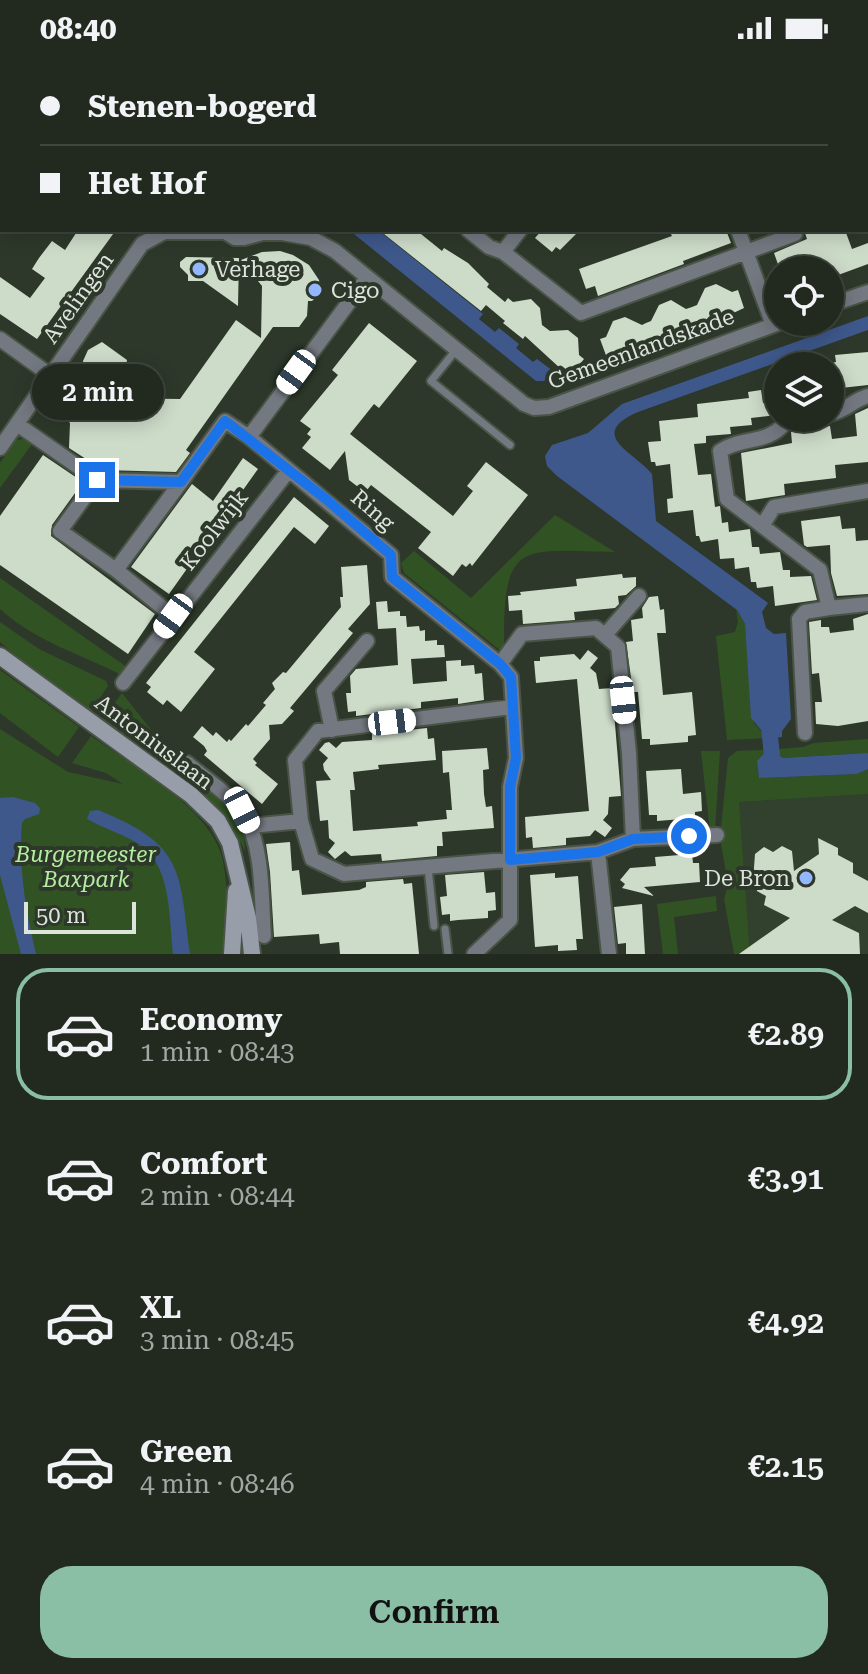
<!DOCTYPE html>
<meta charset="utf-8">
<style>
:root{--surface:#222a20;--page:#2a3229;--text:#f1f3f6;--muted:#a2a7a5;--line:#3f463e;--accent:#8abfa5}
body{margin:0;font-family:"Roboto Serif",serif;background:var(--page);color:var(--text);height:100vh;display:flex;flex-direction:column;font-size:30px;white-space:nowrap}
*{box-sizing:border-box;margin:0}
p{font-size:26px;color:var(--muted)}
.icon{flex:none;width:44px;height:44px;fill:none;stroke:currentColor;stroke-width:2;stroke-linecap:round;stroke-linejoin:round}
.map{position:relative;height:898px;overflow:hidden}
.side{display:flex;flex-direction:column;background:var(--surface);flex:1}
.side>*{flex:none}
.banner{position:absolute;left:0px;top:0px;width:868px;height:176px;box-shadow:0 4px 20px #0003,0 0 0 2px var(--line);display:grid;align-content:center;height:176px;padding:0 40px;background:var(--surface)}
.controls{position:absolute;left:764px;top:200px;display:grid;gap:16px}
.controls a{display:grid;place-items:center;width:80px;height:80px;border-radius:50%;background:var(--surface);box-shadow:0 4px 20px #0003,0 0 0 2px var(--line);font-size:40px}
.scale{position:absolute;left:24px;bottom:20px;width:112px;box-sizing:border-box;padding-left:8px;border:4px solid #dde4db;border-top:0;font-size:22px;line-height:28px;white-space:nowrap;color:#dde4db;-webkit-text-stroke:6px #2d382a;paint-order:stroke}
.end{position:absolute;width:36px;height:36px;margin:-18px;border:10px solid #1a73e8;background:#fff;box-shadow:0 0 0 4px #fff}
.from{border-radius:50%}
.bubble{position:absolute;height:56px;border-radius:28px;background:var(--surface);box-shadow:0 4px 20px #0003,0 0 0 2px var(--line);font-size:26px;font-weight:600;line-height:56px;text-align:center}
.car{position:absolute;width:24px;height:48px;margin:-24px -12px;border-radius:10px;box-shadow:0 0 6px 2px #0007;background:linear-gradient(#fff 24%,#345 0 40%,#fff 0 76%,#345 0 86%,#fff 0)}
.banner b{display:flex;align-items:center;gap:28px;height:76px;font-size:30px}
.banner b+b{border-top:2px solid var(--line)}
.banner i{width:20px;height:20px;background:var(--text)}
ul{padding:14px 0 0;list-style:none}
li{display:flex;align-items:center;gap:24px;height:132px;margin:0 16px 12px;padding:0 24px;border:4px solid transparent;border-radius:32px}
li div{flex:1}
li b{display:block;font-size:30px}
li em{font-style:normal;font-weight:600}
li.current{border-color:var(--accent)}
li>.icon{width:72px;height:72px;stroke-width:1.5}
.primary-button{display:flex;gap:16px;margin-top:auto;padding:16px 40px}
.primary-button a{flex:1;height:92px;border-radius:32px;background:var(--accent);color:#111;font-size:32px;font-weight:600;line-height:92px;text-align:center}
.status{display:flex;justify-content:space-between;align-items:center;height:56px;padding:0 40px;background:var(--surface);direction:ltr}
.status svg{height:22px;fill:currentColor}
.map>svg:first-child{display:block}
.built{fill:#32412d}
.green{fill:#315324}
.water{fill:#3e588b}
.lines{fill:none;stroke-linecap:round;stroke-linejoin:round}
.canal{stroke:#3e588b;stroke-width:16}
.building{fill:#cddbc9}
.lane-casing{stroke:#495446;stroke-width:11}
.street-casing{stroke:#495446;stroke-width:18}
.secondary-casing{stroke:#495446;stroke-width:20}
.lane{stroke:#747880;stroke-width:7}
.street{stroke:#747880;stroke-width:14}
.secondary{stroke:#979eaa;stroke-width:16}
.route{stroke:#1a73e8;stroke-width:10}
.poi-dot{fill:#93b7fd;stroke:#2d382a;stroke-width:3}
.labels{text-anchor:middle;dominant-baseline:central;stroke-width:8;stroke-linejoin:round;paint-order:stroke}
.poi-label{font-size:22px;fill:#dde4db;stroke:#2d382a;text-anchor:start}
.street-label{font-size:22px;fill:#dde4db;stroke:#2d382a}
.park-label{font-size:22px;font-style:italic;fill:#b3ed9f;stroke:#2d382a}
</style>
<div class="status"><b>08:40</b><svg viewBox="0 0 49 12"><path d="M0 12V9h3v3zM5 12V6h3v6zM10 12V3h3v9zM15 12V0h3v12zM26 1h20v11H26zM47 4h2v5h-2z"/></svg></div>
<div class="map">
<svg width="868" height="898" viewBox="0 0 868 898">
<rect width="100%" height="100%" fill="#2d382a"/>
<!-- built -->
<path class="built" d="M868,738V898H750L739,746Z"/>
<!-- green -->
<path class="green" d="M24,383L35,384L0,432V407L16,384Z
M555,459L615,496C521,494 503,483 504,589L501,595L404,517L401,507L414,495L471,542Z
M0,522L131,614L124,620C82,599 35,585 0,553Z
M736,553L745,568L754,667L768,682L727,684L716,580L735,576L738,566Z
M0,566L39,593L106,625L108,630L91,655L25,608L0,586Z
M0,614L79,671L58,701L0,657Z
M122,637L171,699L189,716L243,758L245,795C216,735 156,702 103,663Z
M0,673L68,716L123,728L106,717L72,707L91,680C132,709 213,754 223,805C229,835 226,868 225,898H0Z
M868,683V697L783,702L779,698V693L803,691L814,687Z
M767,694L757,705L759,722L857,718L868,713V738L739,746L750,898H734L724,843L728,828L720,782L728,702L737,695Z
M701,695H720L715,775L710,776Z
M716,840L717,855L674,861L678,898H663L657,848Z"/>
<!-- water -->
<path class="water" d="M349,174H378L483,258L479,263L495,276L499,272L519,288L516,292L533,306L537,303L553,315L544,325H536Z
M868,260V274L638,356C585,379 636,397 652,418L656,465L768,547L762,556L766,572L774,578L786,577L791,663L782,675V681L768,682L751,662L745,568L737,554L557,420L547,410L545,400L552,389L588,377L622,348Z
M772,693H779V699L783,702L868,697V713L857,718L759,722L757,705L767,694Z
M13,741L35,747L40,752L39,758L25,763L22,767C18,812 26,854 36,898H21L0,819V742Z
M98,754C185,789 179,814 190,898H173C169,865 172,814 143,791C127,779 104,773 87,763L90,755Z"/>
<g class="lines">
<!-- canal -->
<path class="canal" d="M768,662L773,709H779"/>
</g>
<!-- building -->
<path class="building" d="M78,174H116L37,283L0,258V221L30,242L45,222L32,213L39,202L52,185L65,194Z
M379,174H416L442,195L444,192L468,207L489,228L487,231L505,246L508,242L513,246L531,243L540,252L542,269L550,275L568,274L578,282L579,299L584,303L572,318L563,311L561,313L525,280L523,283L503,267L505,265L486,249L481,255Z
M542,174H580L560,194L556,191L552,196L535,182Z
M669,174H726L731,187L683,205L684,208L598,240L595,230L586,233L579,213L672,180Z
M804,174H845L852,193L868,187V208L830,222V214H780L774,197L807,183Z
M280,195L293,199L309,209L319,224L321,237L312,245H308L307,260L299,271H273L186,394L190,397L176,416L103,414L69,392L70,367L61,359V349L72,341L103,342L83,317V305L88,294L102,286L127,304L124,322L106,342L180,343L236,264L261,282L262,230L241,204L262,196Z
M186,201L239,202L238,250L203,225H188V219L180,211V206Z
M716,228L732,236L738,234L744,252L710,268L709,265L687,273L688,275L642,289L643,292L619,300L618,298L607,302L600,283L606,281L613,265L625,261L642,269L646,267L651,265L659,249L671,244L686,253L692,251L697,249L705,232Z
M369,267L417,305L379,352L374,348L350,378L453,460L473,435L467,430L486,406L528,439L472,510L470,507L466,511L462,508L453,520L418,492L431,476L371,429L367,434H362L349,424L345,395L330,414L302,392L311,381L307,378L311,373L300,365L338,319L332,314Z
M868,296V329L832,333L830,307L836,306L835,299Z
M761,334L763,347L776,346L777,359L751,362L752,369L730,371L731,378L706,380V387L694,388L698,419L711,418L715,451L720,450L722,467L728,466L729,476L750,473L752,491H759L760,498L780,496L783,514H790V521L811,520L817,544L775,550L773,530L757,532L756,526H751L749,511L735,513L734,502L720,503L718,483L701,486L699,480H696L693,454L668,457L667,443L673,442L670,408L656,410L655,406H651L648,386L661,385L659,365L698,361L697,348L749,342L748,336Z
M868,352V406L835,409L836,422L784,428L785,439L746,445L741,397L792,387L791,376L811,372L830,370L832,383L857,380L855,358Z
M43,399L83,426L52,469L51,480L155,558L128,598L0,509V460Z
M243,402L258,413L169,538L131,511L192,428L213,445Z
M294,441L329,470L315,488L294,471L194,596L215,613L181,656L167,644L163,649L147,636L151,631L146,627Z
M840,460L842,473L855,472L856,485L868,484V538L837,540L831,517L830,489L807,491L804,489L801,465Z
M367,509L370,548L348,573L353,577L290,652L294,655L282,668L269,669L270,683L253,703L257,707L255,709L278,728L262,748L204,699L207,695L204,690L193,681L202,670L213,680L216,676L227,686L229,683L231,685L246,668L248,670L266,649L263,647L275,633L272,627L283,616L286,617L341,551L340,541H343L341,511Z
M622,518L623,522L636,521V530L626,539L618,540L619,548L615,552L574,556L575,564L523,568L522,554L509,555L508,540L521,539L520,536L577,530L576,523Z
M658,540L660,554L664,553L666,577H657L663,639L692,636L696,679L688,680V686L650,689V683H642L638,636H633L626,586L633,585L631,564L643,562L642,552L649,541Z
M387,545L388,556L400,555V560H406L407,571L419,570L420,575L425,574V585L437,584V589H444L445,601L411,603L413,628L447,625L446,605L461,604V610L474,609L475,618L482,617L484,644L458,648V642L421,646V652L356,660V655L348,656L346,637H351L350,620L356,613L398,609L396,572L378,573L376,546Z
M868,558V665L838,670L816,668L815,646H822L819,617L812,618L809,566L821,564V571H829L830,577L854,574L853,563Z
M588,594L598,602L590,612L596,617L599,633L612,632L621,740L609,741L608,758L603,764L612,772L605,781L595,774L590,780L566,782V789L533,792L532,781L526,782L525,761L589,755L577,623L536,627L534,605H540V601L574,598L580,604Z
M427,672L428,683L434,682L436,704L378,709L379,713L353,716L355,734H350L353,775L418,770L417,766L447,763L446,754H452L449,716L443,717L442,695L487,692L489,713L483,714L484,738L486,751L492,750L494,772L442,776L443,790H437V800L382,805L381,798L351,800L345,795L335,803L328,796L335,787L329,782L328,764L320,765L316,725L331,724L324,714L323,708L328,702L319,694L325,687L329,686L336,692L342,686L372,684V678Z
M681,713L683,738L701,736L702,755L695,756V762L657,765V759H649L646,715Z
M818,782L838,792V799L853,807V817L868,825V857L855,850L832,864L859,877L860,898H739L790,862L764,849L766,840L757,835L756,825H753L755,798L764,791L773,796L782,790L792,795L794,815L819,798Z
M290,786L292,815L299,814L302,839L359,834L366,831V826L403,823L404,828L412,827L419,898H340L339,886L320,888L319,878L274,881L270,816L266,788Z
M692,798L693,807H699L700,826L644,831L654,840L622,832L625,828L620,824L630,812L656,810L655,801Z
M484,816L486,837L495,836L496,854L488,855V862L458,864L450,865V858L442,859L440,841L447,840L445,819Z
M555,817V822L578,820L583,883H576L577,894L558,895V889L535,891L530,819Z
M642,848L645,898H626V887L618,888L614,851Z"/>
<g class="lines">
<!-- lane casing -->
<g class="lane-casing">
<path id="lane" d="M456,294L431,325L510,389
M428,811L434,870
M445,873L448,898"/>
</g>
<!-- street casing -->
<g class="street-casing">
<path id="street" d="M386,0L388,2
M733,0L734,2
M282,2L286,0
M454,2L455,0
M618,2V0
M866,90L868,89
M0,150L2,147
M468,174L489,191L503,196L581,257L795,178
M738,174L773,269
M503,196L520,174
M367,222L249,381L391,499L392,521L500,608L511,621L516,702L510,731V864L474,898
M830,249L868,236
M0,283L50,319
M830,358C846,355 853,344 868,340
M809,362L785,367C767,389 743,380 720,395L727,443L820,514L829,552L868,548
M17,368L97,424L181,426L225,365L249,381
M0,392L142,188L164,176H225L235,182H244L263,177H282L311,182L335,195L524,348L534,352L549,351L782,266
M97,424L60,475L116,514L181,426
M762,470L774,451L868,435
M116,514L173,560
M605,579L639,540
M500,608L522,578L596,572L618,591L629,697L633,783L598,796L344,818L312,803L301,765L295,704L318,675L512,651
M123,627L289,414
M332,674L324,635L367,585
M805,677L799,563L805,556L829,552
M187,707C203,721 232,740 243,757C264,790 261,842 264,880
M250,770L301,765
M633,783L717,779
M598,796L609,898"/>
</g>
<!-- secondary casing -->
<g class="secondary-casing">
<path id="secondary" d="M0,600L191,739L218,765L230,787L248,862L252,898
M232,898L236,835"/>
</g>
<!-- lane -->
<use href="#lane" class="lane"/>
<!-- street -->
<use href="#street" class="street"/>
<!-- secondary -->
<use href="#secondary" class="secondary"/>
</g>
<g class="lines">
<!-- route -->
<path class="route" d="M97,424L181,426L225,365L326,443L391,499L392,521L500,608L511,621L516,702L510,731V804L598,796L633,783L689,780"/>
</g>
<!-- markers -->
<g class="poi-dot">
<circle cx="199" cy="213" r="8"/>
<circle cx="315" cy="234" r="8"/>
<circle cx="806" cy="822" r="8"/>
</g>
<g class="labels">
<!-- poi labels -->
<g class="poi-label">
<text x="215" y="213">Verhage</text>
<text x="331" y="234">Cigo</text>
<text x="790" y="822" text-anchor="end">De Bron</text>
</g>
<!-- street labels -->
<g class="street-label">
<text transform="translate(78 242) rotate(-55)">Avelingen</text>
<text transform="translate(641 293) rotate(-20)">Gemeenlandskade</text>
<text transform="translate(373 454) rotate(41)">Ring</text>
<text transform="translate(214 474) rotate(-52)">Koolwijk</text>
<text transform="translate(154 686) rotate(37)">Antoniuslaan</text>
</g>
<!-- park labels -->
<g class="park-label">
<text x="86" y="798">Burgemeester<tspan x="86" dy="25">Baxpark</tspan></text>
</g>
</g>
</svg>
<div class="controls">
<a><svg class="icon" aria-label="locate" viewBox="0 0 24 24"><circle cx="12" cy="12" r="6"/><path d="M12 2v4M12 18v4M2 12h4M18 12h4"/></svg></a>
<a><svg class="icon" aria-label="layers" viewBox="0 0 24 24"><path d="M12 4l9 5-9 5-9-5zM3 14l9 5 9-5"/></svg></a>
</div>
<div class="scale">50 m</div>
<i class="end from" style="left:689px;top:780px"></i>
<i class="end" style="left:97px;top:424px"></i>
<div class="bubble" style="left:32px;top:308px;width:132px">2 min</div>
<i class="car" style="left:296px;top:316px;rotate:216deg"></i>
<i class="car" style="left:173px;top:560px;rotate:216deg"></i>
<i class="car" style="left:623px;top:644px;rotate:174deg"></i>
<i class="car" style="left:392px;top:666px;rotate:83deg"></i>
<i class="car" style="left:242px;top:754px;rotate:153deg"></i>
<div class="banner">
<b><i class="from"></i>Stenen-bogerd</b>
<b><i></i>Het Hof</b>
</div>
</div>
<section class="side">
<ul>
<li class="current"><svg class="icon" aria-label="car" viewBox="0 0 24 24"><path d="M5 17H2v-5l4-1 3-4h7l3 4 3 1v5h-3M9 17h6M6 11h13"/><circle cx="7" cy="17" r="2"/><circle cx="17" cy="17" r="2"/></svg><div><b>Economy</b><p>1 min · 08:43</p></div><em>€2.89</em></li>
<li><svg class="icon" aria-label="car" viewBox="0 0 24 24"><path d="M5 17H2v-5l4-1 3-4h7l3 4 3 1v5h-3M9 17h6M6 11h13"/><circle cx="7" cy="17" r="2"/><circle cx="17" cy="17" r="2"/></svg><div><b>Comfort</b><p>2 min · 08:44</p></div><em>€3.91</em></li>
<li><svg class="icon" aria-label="car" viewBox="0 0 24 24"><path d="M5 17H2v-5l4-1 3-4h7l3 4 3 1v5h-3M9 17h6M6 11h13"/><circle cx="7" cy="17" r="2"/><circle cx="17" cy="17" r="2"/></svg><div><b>XL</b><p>3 min · 08:45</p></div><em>€4.92</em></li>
<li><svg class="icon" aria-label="car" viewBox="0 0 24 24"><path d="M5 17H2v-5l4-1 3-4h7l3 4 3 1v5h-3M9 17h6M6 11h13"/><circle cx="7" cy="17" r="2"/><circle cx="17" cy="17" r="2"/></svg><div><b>Green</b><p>4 min · 08:46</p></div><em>€2.15</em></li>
</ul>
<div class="primary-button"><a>Confirm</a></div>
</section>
